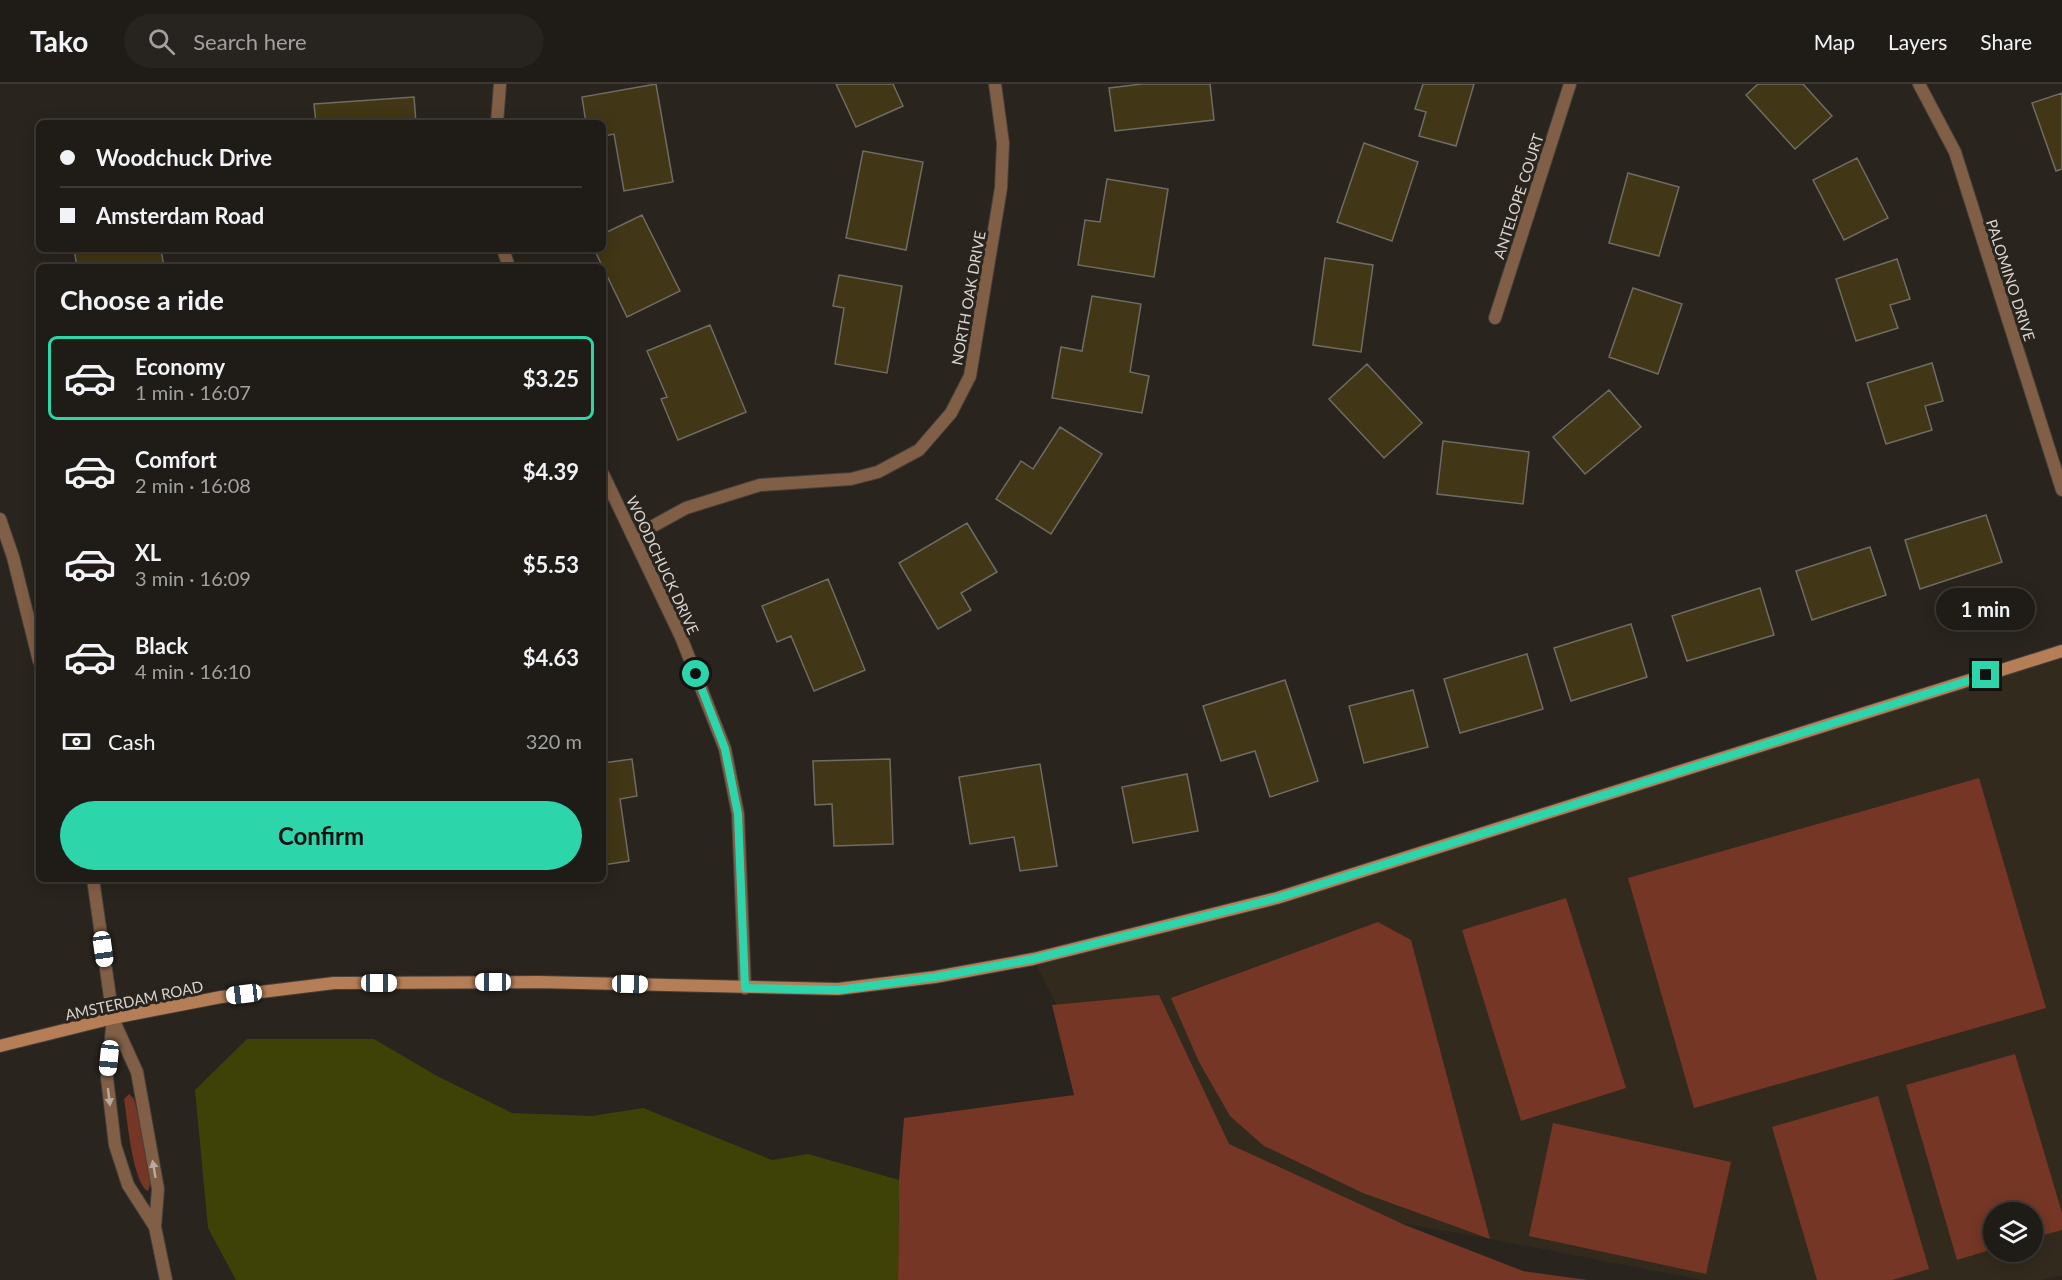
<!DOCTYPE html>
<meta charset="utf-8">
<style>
:root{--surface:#1f1b16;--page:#27241f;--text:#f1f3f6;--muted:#a1a1a1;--line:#3c3935;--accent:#2dd5ab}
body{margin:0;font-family:Lato,sans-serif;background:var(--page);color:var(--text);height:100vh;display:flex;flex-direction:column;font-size:22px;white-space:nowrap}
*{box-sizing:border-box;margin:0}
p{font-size:20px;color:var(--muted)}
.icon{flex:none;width:33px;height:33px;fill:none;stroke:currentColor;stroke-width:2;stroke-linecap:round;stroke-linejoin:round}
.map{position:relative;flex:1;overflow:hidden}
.drawer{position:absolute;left:36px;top:180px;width:570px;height:618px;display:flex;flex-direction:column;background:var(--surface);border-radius:9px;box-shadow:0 3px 15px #0003,0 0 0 2px var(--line)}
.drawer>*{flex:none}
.guide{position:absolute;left:36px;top:36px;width:570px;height:132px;border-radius:9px;box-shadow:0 3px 15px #0003,0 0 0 2px var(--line);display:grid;align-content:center;height:132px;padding:0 24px;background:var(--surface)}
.buttons{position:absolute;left:1983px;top:1118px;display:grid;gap:12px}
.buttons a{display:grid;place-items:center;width:60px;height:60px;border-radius:50%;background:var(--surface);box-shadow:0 3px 15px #0003,0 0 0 2px var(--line);font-size:30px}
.end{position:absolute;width:27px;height:27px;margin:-14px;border:8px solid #2dd5ab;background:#111;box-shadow:0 0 0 3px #111}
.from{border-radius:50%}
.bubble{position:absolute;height:42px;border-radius:21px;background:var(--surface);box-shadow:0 3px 15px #0003,0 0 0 2px var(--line);font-size:20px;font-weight:700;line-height:42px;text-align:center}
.car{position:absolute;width:18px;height:36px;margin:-18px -9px;border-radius:8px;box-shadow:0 0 4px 2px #0007;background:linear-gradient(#fff 24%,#345 0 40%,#fff 0 76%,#345 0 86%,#fff 0)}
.guide b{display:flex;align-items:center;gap:21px;height:57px;font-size:22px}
.guide b+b{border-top:2px solid var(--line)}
.guide i{width:15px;height:15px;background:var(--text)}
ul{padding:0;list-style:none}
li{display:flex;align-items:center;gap:18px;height:84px;margin:0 12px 9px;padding:0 12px;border:3px solid transparent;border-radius:9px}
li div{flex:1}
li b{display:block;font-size:22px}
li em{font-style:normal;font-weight:700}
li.selected{border-color:var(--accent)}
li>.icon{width:54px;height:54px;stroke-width:1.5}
h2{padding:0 24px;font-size:27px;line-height:72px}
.pay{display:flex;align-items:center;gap:15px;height:66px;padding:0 24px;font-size:22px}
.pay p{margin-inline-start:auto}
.cta{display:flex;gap:12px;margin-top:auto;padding:12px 24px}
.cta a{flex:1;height:69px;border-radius:36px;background:var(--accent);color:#111;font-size:24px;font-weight:700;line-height:69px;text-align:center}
header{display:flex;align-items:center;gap:36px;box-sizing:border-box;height:84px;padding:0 30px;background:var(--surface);border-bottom:2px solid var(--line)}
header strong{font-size:28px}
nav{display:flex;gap:33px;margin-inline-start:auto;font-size:21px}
.search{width:420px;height:54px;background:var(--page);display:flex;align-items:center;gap:15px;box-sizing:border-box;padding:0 21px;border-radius:33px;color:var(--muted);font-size:22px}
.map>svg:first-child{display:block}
.built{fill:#332a1e;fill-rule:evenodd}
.green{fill:#753625}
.water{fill:#3e4206}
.building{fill:#413716;stroke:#6f6c63;stroke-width:1.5}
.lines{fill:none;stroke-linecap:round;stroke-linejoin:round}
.street-casing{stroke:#45403a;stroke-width:14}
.secondary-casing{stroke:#45403a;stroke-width:14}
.street{stroke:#815e46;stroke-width:12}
.secondary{stroke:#b57e57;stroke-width:12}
.oneway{fill:#baaba0}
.route{stroke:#2dd5ab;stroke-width:8}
.labels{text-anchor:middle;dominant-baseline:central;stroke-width:6;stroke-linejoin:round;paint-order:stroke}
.street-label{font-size:15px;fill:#d8d4d0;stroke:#29241d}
</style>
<header>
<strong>Tako</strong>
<div class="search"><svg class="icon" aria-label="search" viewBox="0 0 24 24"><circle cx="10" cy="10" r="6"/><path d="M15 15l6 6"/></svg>Search here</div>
<nav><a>Map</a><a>Layers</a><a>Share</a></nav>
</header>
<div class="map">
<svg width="2062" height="1196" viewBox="0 0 2062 1196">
<rect width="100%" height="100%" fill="#29241d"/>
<!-- built -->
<path class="built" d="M2062,567V1192L2041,1196H1702L1490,1155L1144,1093L1033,875L1277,814ZM1994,1128H2032V1167H1994Z"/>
<!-- green -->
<path class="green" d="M1979,694L2046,924L1694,1024L1628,794Z
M1566,814L1626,1004L1521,1037L1462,846Z
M1378,838L1411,856L1490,1155L1363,1109L1264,1062L1230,1032L1199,978L1171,914Z
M1159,911L1229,1060L1405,1141L1523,1187L1588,1196H898L899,1096L904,1034L1074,1011L1052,921Z
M2015,970L2062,1129V1146L2033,1154L2032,1128H1994L1993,1165L1957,1176L1906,1001Z
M129,1010L134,1015C139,1033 156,1093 148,1107C133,1100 127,1033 124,1015Z
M1878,1012L1929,1185L1892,1196H1817L1772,1043Z
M1553,1039L1731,1078L1706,1190L1529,1152Z"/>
<!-- water -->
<path class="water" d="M247,955H374L437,992L512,1029L592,1032L643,1024L772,1076L808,1070L899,1096L898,1196H236L208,1144L195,1006Z"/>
<!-- building -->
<path class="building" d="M656,0L673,98L624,107L614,50L603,52V39H586L582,13Z
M836,0H893L903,22L856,43Z
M1210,0L1214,36L1115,47L1109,4L1142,0Z
M1423,0H1474L1456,62L1419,52L1426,28L1415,25Z
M1758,0H1803L1832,32L1795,65L1746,11Z
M2062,9V85L2056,87L2032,19Z
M414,13L416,39H316L314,20Z
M1364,59L1418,78L1392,157L1337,138Z
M863,67L923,78L906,166L846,154Z
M1857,74L1888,134L1844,156L1813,96Z
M1628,89L1679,103L1659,172L1609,159Z
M1107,95L1168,105L1154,193L1078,181L1085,136L1100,138Z
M642,131L680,207L627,233L594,165H603V150Z
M74,165H161L164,183H77Z
M1325,174L1373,181L1361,268L1313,261Z
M1897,175L1910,215L1890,221L1898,244L1856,257L1836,195Z
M839,191L902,202L887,289L835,280L844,224L833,222Z
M1633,204L1682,220L1658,290L1609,273Z
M1092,212L1141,220L1130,288L1149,292L1142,329L1052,314L1061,263L1082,267Z
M710,241L746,328L678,356L661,315L667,313L647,267Z
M1932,279L1943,317L1925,322L1932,346L1886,360L1867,299Z
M1367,280L1422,339L1384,374L1329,315Z
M1609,306L1641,343L1585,390L1553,353Z
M1060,343L1102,370L1051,450L996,415L1021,377L1033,385Z
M1443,357L1529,368L1523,420L1437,410Z
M1986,431L2002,478L1920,505L1905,456Z
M967,439L997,488L961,509L971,526L938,545L899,479Z
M1870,463L1886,511L1812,536L1796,487Z
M828,495L865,586L814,607L791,552L777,558L762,522Z
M1760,504L1774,551L1687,577L1672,532Z
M1631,540L1647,593L1571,617L1554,564Z
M1527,570L1543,625L1460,649L1444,595Z
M1285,596L1318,697L1270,713L1255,667L1221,677L1203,622Z
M1413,606L1428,663L1364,679L1349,622Z
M632,675L637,712L620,715L629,777L603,781V679Z
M890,675L893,760L834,762L832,720L815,721L813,677Z
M1040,680L1057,782L1020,787L1014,753L970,760L959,693Z
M1187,690L1198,747L1133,759L1122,703Z"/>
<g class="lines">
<!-- street casing -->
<g class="street-casing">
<path id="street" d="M1919,0L1955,68L2062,406
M497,39L500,0
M503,165L509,183
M1495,234L1570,0
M603,390L681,553L725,665L738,730L745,904
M0,435L13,473L39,577
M633,453L686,424L760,401L851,395L878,388L919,366L951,329L970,292L1001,104L1003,59L995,0
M93,795L113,934L107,994L115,1061L128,1101L155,1143
M113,935L137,988L158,1105L155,1143L166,1196"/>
</g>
<!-- secondary casing -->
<g class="secondary-casing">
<path id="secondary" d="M0,962L113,934L221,913L334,899L538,898L838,905L935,893L1033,875L1277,814L2062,567"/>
</g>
<!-- street -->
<use href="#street" class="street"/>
<!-- secondary -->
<use href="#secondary" class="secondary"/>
</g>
<!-- one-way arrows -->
<defs><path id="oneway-solid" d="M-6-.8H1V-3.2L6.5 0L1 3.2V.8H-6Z" transform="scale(1.5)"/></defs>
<g class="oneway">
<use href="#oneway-solid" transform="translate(109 1013) rotate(83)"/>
<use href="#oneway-solid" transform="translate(154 1085) rotate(-100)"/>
</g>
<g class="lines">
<!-- route -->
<path class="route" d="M696,590L725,665L738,730L745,904L838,906L935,893L1033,875L1277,814L1986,591"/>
</g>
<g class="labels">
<!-- street labels -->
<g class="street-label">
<text transform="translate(1518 112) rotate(-72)">ANTELOPE COURT</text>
<text transform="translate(2011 196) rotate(72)">PALOMINO DRIVE</text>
<text transform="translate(968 214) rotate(-80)">NORTH OAK DRIVE</text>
<text transform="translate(663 481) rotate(65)">WOODCHUCK DRIVE</text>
<text transform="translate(134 916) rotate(-12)">AMSTERDAM ROAD</text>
</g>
</g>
</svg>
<div class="buttons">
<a><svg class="icon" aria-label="layers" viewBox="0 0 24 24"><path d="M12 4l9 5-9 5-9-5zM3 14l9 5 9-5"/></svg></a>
</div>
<i class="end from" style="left:696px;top:590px"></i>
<i class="end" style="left:1986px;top:591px"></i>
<div class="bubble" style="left:1936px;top:504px;width:99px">1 min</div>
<i class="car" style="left:103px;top:865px;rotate:172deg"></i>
<i class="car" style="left:493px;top:898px;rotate:270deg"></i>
<i class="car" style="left:379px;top:899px;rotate:90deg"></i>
<i class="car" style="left:630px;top:900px;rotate:91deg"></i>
<i class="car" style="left:244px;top:910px;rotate:263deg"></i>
<i class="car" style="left:109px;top:974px;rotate:186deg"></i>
<div class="guide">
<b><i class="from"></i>Woodchuck Drive</b>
<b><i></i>Amsterdam Road</b>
</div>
<section class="drawer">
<h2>Choose a ride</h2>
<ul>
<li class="selected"><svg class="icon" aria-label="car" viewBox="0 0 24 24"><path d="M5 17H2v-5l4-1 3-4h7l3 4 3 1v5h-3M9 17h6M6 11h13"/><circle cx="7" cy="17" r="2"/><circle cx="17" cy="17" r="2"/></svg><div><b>Economy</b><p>1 min · 16:07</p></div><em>$3.25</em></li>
<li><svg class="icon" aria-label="car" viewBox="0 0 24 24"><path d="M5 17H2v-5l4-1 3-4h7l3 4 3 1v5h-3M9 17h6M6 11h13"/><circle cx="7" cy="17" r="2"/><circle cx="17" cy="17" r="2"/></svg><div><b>Comfort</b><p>2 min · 16:08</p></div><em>$4.39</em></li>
<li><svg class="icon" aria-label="car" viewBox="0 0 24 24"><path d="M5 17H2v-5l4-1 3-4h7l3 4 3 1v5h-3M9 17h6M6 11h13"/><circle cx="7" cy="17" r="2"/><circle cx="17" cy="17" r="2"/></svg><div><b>XL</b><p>3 min · 16:09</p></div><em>$5.53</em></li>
<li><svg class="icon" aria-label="car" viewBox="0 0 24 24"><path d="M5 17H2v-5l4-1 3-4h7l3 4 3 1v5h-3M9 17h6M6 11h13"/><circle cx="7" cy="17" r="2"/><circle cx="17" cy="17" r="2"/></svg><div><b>Black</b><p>4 min · 16:10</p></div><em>$4.63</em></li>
</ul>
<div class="pay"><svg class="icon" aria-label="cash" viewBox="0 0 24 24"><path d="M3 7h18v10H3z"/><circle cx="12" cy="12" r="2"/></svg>Cash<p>320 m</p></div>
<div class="cta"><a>Confirm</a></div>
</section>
</div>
